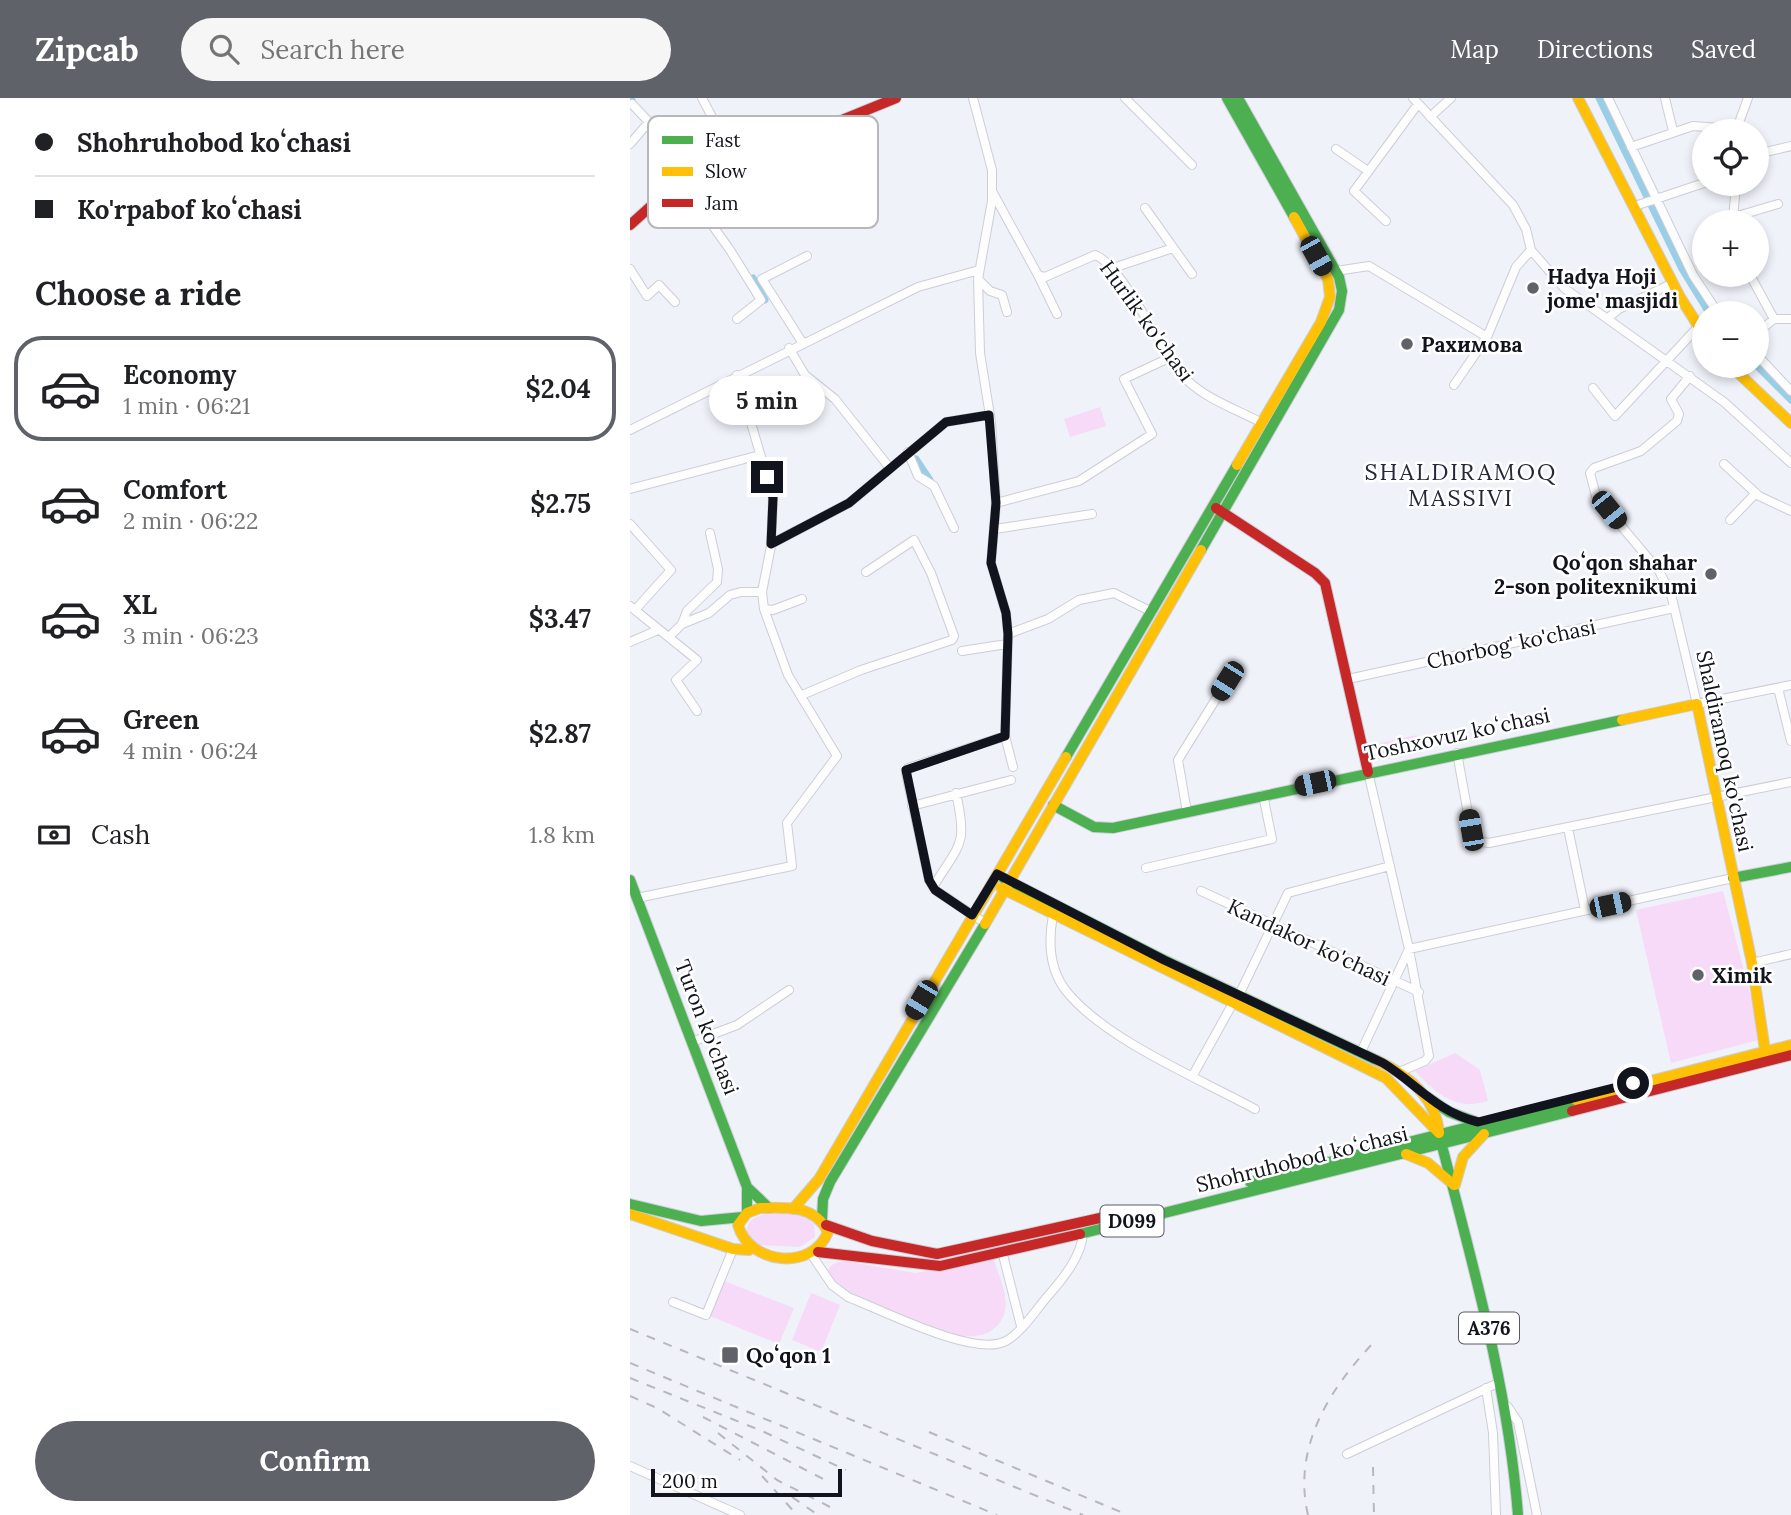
<!DOCTYPE html>
<meta charset="utf-8">
<style>
:root{--surface:#fff;--page:#f6f6f6;--text:#202124;--muted:#757577;--line:#e0e0e0;--accent:#60626a}
body{margin:0;font-family:Lora,serif;background:var(--page);color:var(--text);height:100vh;display:flex;flex-direction:column;font-size:26px;white-space:nowrap}
*{box-sizing:border-box;margin:0}
p{font-size:23px;color:var(--muted)}
.icon{flex:none;width:38px;height:38px;fill:none;stroke:currentColor;stroke-width:2;stroke-linecap:round;stroke-linejoin:round}
.map{position:relative;flex:1;overflow:hidden}
.sheet{display:flex;flex-direction:column;background:var(--surface);width:630px}
.sheet>*{flex:none}
.guide{display:grid;align-content:center;height:154px;padding:0 35px;background:var(--surface)}
.tools{position:absolute;left:1062px;top:21px;display:grid;gap:14px}
.tools a{display:grid;place-items:center;width:77px;height:77px;border-radius:50%;background:var(--surface);box-shadow:0 4px 10px #0003;font-size:35px}
.scale{position:absolute;left:21px;bottom:18px;width:191px;box-sizing:border-box;padding-left:7px;border:4px solid #12141d;border-top:0;font-size:19px;line-height:24px;white-space:nowrap;color:#12141d;-webkit-text-stroke:5px #fff;paint-order:stroke}
.end{position:absolute;width:32px;height:32px;margin:-16px;border:9px solid #12141d;background:#fff;box-shadow:0 0 0 4px #fff}
.from{border-radius:50%}
.bubble{position:absolute;height:49px;border-radius:24px;background:var(--surface);box-shadow:0 4px 10px #0003;font-size:23px;font-weight:700;line-height:49px;text-align:center}
.car{position:absolute;width:21px;height:42px;margin:-21px -10px;border-radius:9px;box-shadow:0 0 5px 2px #0007;background:linear-gradient(#222 24%,#8ab4d8 0 40%,#222 0 76%,#8ab4d8 0 86%,#222 0)}
.guide b{display:flex;align-items:center;gap:24px;height:66px;font-size:26px}
.guide b+b{border-top:2px solid var(--line)}
.guide i{width:18px;height:18px;background:var(--text)}
ul{padding:0;list-style:none}
li{display:flex;align-items:center;gap:21px;height:105px;margin:0 14px 10px;padding:0 21px;border:4px solid transparent;border-radius:28px}
li div{flex:1}
li b{display:block;font-size:26px}
li em{font-style:normal;font-weight:700}
li.selected{border-color:var(--accent)}
li>.icon{width:63px;height:63px;stroke-width:1.5}
h2{padding:0 35px;font-size:32px;line-height:84px}
.pay{display:flex;align-items:center;gap:18px;height:77px;padding:0 35px;font-size:26px}
.pay p{margin-inline-start:auto}
.primary-button{display:flex;gap:14px;margin-top:auto;padding:14px 35px}
.primary-button a{flex:1;height:80px;border-radius:42px;background:var(--accent);color:#fff;font-size:28px;font-weight:700;line-height:80px;text-align:center}
header{display:flex;align-items:center;gap:42px;box-sizing:border-box;height:98px;padding:0 35px;background:var(--accent);color:#fff}
header strong{font-size:33px}
nav{display:flex;gap:38px;margin-inline-start:auto;font-size:24px}
.search{width:490px;height:63px;background:var(--page);display:flex;align-items:center;gap:18px;box-sizing:border-box;padding:0 24px;border-radius:38px;color:var(--muted);font-size:26px}
main{display:flex;flex:1;min-height:0}
.map>svg:first-child{display:block}
.green{fill:#f6daf8}
.lines{fill:none;stroke-linecap:round;stroke-linejoin:round}
.canal{stroke:#99cee7;stroke-width:7}
.street-casing{stroke:#ccced7;stroke-width:10}
.fast-casing{stroke:#ccced7;stroke-width:12}
.slow-casing{stroke:#ccced7;stroke-width:12}
.jam-casing{stroke:#ccced7;stroke-width:12}
.street{stroke:#fdfdfe;stroke-width:8}
.fast{stroke:#4caf50;stroke-width:10}
.slow{stroke:#ffc107;stroke-width:10}
.jam{stroke:#c62828;stroke-width:10}
.rail{stroke:#b8b8ba;stroke-width:2;stroke-dasharray:9 9;stroke-linecap:butt}
.route{stroke:#12141d;stroke-width:9}
.poi-dot{fill:#60626a;stroke:#fff;stroke-width:2.5}
.labels{text-anchor:middle;dominant-baseline:central;stroke-width:5;stroke-linejoin:round;paint-order:stroke}
.shield{fill:#fff;stroke:#595a61;stroke-width:2}
.shield-label{font-size:19px;font-weight:bold;fill:#12141d}
.poi-label{font-size:21px;font-weight:bold;fill:#12141d;stroke:#fff;text-anchor:start}
.street-label{font-size:21px;fill:#12141d;stroke:#fff}
.neighbourhood-label{font-size:23px;letter-spacing:2px;fill:#25273b;stroke:#fff}
.key{fill:#fff;stroke:#b8b8bb;stroke-width:2}
.key-label{font-size:19px;fill:#12141d}
</style>
<header>
<strong>Zipcab</strong>
<div class="search"><svg class="icon" aria-label="search" viewBox="0 0 24 24"><circle cx="10" cy="10" r="6"/><path d="M15 15l6 6"/></svg>Search here</div>
<nav><a>Map</a><a>Directions</a><a>Saved</a></nav>
</header>
<main>
<section class="sheet">
<div class="guide">
<b><i class="from"></i>Shohruhobod koʻchasi</b>
<b><i></i>Ko'rpabof koʻchasi</b>
</div>
<h2>Choose a ride</h2>
<ul>
<li class="selected"><svg class="icon" aria-label="car" viewBox="0 0 24 24"><path d="M5 17H2v-5l4-1 3-4h7l3 4 3 1v5h-3M9 17h6M6 11h13"/><circle cx="7" cy="17" r="2"/><circle cx="17" cy="17" r="2"/></svg><div><b>Economy</b><p>1 min · 06:21</p></div><em>$2.04</em></li>
<li><svg class="icon" aria-label="car" viewBox="0 0 24 24"><path d="M5 17H2v-5l4-1 3-4h7l3 4 3 1v5h-3M9 17h6M6 11h13"/><circle cx="7" cy="17" r="2"/><circle cx="17" cy="17" r="2"/></svg><div><b>Comfort</b><p>2 min · 06:22</p></div><em>$2.75</em></li>
<li><svg class="icon" aria-label="car" viewBox="0 0 24 24"><path d="M5 17H2v-5l4-1 3-4h7l3 4 3 1v5h-3M9 17h6M6 11h13"/><circle cx="7" cy="17" r="2"/><circle cx="17" cy="17" r="2"/></svg><div><b>XL</b><p>3 min · 06:23</p></div><em>$3.47</em></li>
<li><svg class="icon" aria-label="car" viewBox="0 0 24 24"><path d="M5 17H2v-5l4-1 3-4h7l3 4 3 1v5h-3M9 17h6M6 11h13"/><circle cx="7" cy="17" r="2"/><circle cx="17" cy="17" r="2"/></svg><div><b>Green</b><p>4 min · 06:24</p></div><em>$2.87</em></li>
</ul>
<div class="pay"><svg class="icon" aria-label="cash" viewBox="0 0 24 24"><path d="M3 7h18v10H3z"/><circle cx="12" cy="12" r="2"/></svg>Cash<p>1.8 km</p></div>
<div class="primary-button"><a>Confirm</a></div>
</section>
<div class="map">
<svg width="1161" height="1417" viewBox="0 0 1161 1417">
<rect width="100%" height="100%" fill="#f0f2fa"/>
<!-- green -->
<path class="green" d="M470,309L476,328L440,339L434,321Z
M787,637L791,654L753,662L750,645Z
M1093,793L1132,941L1041,965L1006,812Z
M825,955L850,972L858,1003C825,1013 807,996 785,973Z
M134,1116H170L184,1126L185,1139L170,1149L126,1147L117,1138C116,1123 121,1121 134,1116Z
M364,1162C369,1179 381,1202 373,1219C353,1261 284,1223 256,1211C242,1205 224,1201 212,1191C207,1187 202,1181 197,1176C199,1167 205,1164 214,1163L285,1175Z
M94,1183L164,1210L149,1246L80,1218Z
M181,1195L210,1207L191,1254L162,1242Z"/>
<g class="lines">
<!-- canal -->
<path class="canal" d="M1,0L2,2
M969,0L1052,171L1079,215
M123,180L135,202
M1127,268L1161,302
M286,361L300,382"/>
<!-- street casing -->
<g class="street-casing">
<path id="street" d="M72,0L100,53
M343,0L362,72V103L348,181L350,255L361,324L366,405L361,465L376,515L378,536L375,638L278,670L276,675L299,782L305,792L355,825
M495,0L562,67
M783,0L883,107L896,131L901,152L934,190L1094,304L1161,365
M978,0L1063,177L1088,215
M1035,0L1043,33
M800,19L821,0
M1106,33L1118,0
M0,46L19,24L2,6
M1001,49L1063,28L1105,31
M706,51L738,73
M1127,56L1161,48
M50,82L100,152L131,202L107,221
M363,95L408,177L415,179L465,157C492,166 532,256 557,282C576,301 608,312 632,325
M1005,108L1074,85
M515,110L562,176
M1104,119L1148,106
M1103,121L1106,86
M756,123L724,93L788,6
M483,170L543,150
M0,171L17,198L29,187L45,204
M706,173L739,168L857,239
M408,177L427,216
M1120,177L1144,221H1161
M348,181L360,193L372,197L377,214
M978,220L989,211L1043,185
M1127,235L1144,221
M172,244L132,181L177,158
M159,250L175,277L205,301L259,369
M1127,257L1161,293
M1060,278L1041,301L1049,316L1047,323L1011,353L964,370L960,375L966,398L1029,473L1041,496L1067,606L1161,587
M824,287L857,239L886,169L901,152
M963,290L985,318L1068,229
M0,332L288,189L349,172
M278,354L288,378L304,388L324,430
M1094,366L1129,398L1161,413
M0,391L130,357
M366,405L449,383L522,336L494,281L539,260
M1100,422L1126,395
M0,426L41,472L5,512
M365,431L462,416
M141,446L219,405L316,324L359,317
M0,508L67,562L46,582L67,613
M134,511L143,512L172,501
M52,526L57,513L87,484L88,471L80,435
M378,536L418,521L449,502L484,495L522,514
M39,539L52,526L79,515L100,497L111,494H132
M0,544L28,532
M332,553L377,546
M718,581L1044,510
M1148,590L1161,643
M172,597L231,572L322,542L324,538L301,475L284,442L236,474
M375,638L383,669
M827,655L841,732L851,744L859,745L1161,684
M282,708L381,682
M557,714L548,662L597,583
M938,730L955,812
M516,770L642,741L633,697
M303,789C330,745 338,748 326,695
M571,793L789,894
M7,800L162,768L157,725L207,658L158,577L134,511L132,494L141,448L143,400L107,277
M423,817C418,844 419,872 437,894C476,942 570,981 625,1011
M1122,865L1161,856
M610,895L658,795L760,768
M62,944L107,927L159,892
M731,954L779,851L738,674
M769,974L795,963L799,958L779,851L1103,780
M563,977L603,905
M372,1153L391,1228
M181,1156L202,1187L218,1199C252,1212 345,1260 376,1243C392,1234 405,1213 417,1199C432,1182 452,1158 453,1135
M43,1204L76,1217L103,1151
M856,1290L863,1335L866,1417
M878,1309L888,1324L907,1417
M717,1356L870,1284
M0,1368L110,1417"/>
</g>
<!-- fast casing -->
<g class="fast-casing">
<path id="fast" d="M597,0L664,119
M571,452L709,212L712,193L709,179L608,0
M436,659L607,367
M423,707L464,729L483,730L992,622
M373,780L534,862L748,963
M1103,780L1161,769
M0,782L117,1089V1115
M797,999L819,1014L846,1024
M810,1040C842,1165 878,1288 888,1417
M620,1084L946,1002
M117,1089L139,1110
M0,1106L71,1123L113,1119
M192,1121L193,1101L200,1084L355,826
M450,1136L942,1013"/>
</g>
<!-- slow casing -->
<g class="slow-casing">
<path id="slow" d="M948,0L1050,199L1074,237
M1101,268L1161,325
M607,367L691,224L700,199L698,181L664,119
M992,622L1067,606L1122,865L1136,959
M371,790L756,980L809,1035
M355,826L571,452
M748,963C778,977 806,1000 809,1035
M946,1002L1161,947
M776,1056L798,1065L824,1087
M825,1087L833,1059L854,1036
M130,1110C156,1109 185,1107 198,1134C182,1174 119,1166 108,1127L117,1115Z
M163,1111L189,1081L436,659
M0,1116L103,1151L119,1152"/>
</g>
<!-- jam casing -->
<g class="jam-casing">
<path id="jam" d="M0,127L50,82L100,53L185,33L266,0
M586,410L685,475L695,485L738,674
M942,1013L1161,957
M196,1127L242,1143L307,1156L488,1116
M188,1154L310,1168L450,1136"/>
</g>
<!-- street -->
<use href="#street" class="street"/>
<!-- fast -->
<use href="#fast" class="fast"/>
<!-- slow -->
<use href="#slow" class="slow"/>
<!-- jam -->
<use href="#jam" class="jam"/>
<!-- rail -->
<path class="rail" d="M0,1231L453,1417
M0,1265L367,1417
M0,1280L132,1333L216,1372
M0,1298L27,1310L110,1362
M73,1319L201,1385
M299,1334L498,1417
M88,1335L147,1382L200,1409
M743,1369L744,1417
M132,1378L167,1417
M162,1399L188,1417
M678,1417C662,1349 700,1290 745,1243"/>
</g>
<g class="lines">
<!-- route -->
<path class="route" d="M137,379L143,400L141,446L219,405L316,324L359,317L366,405L361,465L376,515L378,536L375,638L276,672L299,782L305,792L342,817L367,776L534,862L753,965C786,985 808,1015 848,1024L1003,985"/>
</g>
<!-- markers -->
<g class="poi-dot">
<circle cx="903" cy="190" r="7"/>
<circle cx="777" cy="246" r="7"/>
<circle cx="1081" cy="476" r="7"/>
<circle cx="1068" cy="877" r="7"/>
<rect x="91" y="1248" width="18" height="18" rx="3.5"/>
</g>
<g class="labels">
<!-- shield labels -->
<g class="shield">
<rect x="470.5" y="1107.5" width="63" height="31" rx="5"/>
<rect x="829" y="1214.5" width="60" height="31" rx="5"/>
</g>
<g class="shield-label">
<text x="502" y="1123">D099</text>
<text x="859" y="1230">A376</text>
</g>
<!-- poi labels -->
<g class="poi-label">
<text x="917" y="178">Hadya Hoji<tspan x="917" dy="24">jome' masjidi</tspan></text>
<text x="791" y="246">Рахимова</text>
<text x="1067" y="464" text-anchor="end">Qoʻqon shahar<tspan x="1067" dy="24">2-son politexnikumi</tspan></text>
<text x="1082" y="877">Ximik</text>
<text x="116" y="1257">Qoʻqon 1</text>
</g>
<!-- street labels -->
<g class="street-label">
<text transform="translate(517 223) rotate(54)">Hurlik ko'chasi</text>
<text transform="translate(881 546) rotate(-12)">Chorbog' ko'chasi</text>
<text transform="translate(827 636) rotate(-12)">Toshxovuz koʻchasi</text>
<text transform="translate(1095 653) rotate(78)">Shaldiramoq ko'chasi</text>
<text transform="translate(679 844) rotate(25)">Kandakor ko'chasi</text>
<text transform="translate(77 929) rotate(69)">Turon ko'chasi</text>
<text transform="translate(672 1061) rotate(-14)">Shohruhobod koʻchasi</text>
</g>
<!-- neighbourhood labels -->
<g class="neighbourhood-label">
<text x="831" y="373">SHALDIRAMOQ<tspan x="831" dy="26">MASSIVI</tspan></text>
</g>
</g>
<!-- legend -->
<rect x="18" y="18" width="230" height="112" rx="10" class="key"/>
<rect x="32" y="38" width="31" height="8" fill="#4caf50"/>
<rect x="32" y="69" width="31" height="9" fill="#ffc107"/>
<rect x="32" y="101" width="31" height="8" fill="#c62828"/>
<g class="key-label">
<text x="75" y="49">Fast</text>
<text x="75" y="80">Slow</text>
<text x="75" y="112">Jam</text>
</g>
</svg>
<div class="tools">
<a><svg class="icon" aria-label="locate" viewBox="0 0 24 24"><circle cx="12" cy="12" r="6"/><path d="M12 2v4M12 18v4M2 12h4M18 12h4"/></svg></a>
<a>+</a>
<a>−</a>
</div>
<div class="scale">200 m</div>
<i class="end from" style="left:1003px;top:985px"></i>
<i class="end" style="left:137px;top:379px"></i>
<div class="bubble" style="left:79px;top:278px;width:116px">5 min</div>
<i class="car" style="left:686px;top:158px;rotate:151deg"></i>
<i class="car" style="left:979px;top:412px;rotate:141deg"></i>
<i class="car" style="left:597px;top:583px;rotate:212deg"></i>
<i class="car" style="left:685px;top:685px;rotate:258deg"></i>
<i class="car" style="left:841px;top:732px;rotate:350deg"></i>
<i class="car" style="left:980px;top:807px;rotate:78deg"></i>
<i class="car" style="left:291px;top:902px;rotate:211deg"></i>
</div>
</main>
